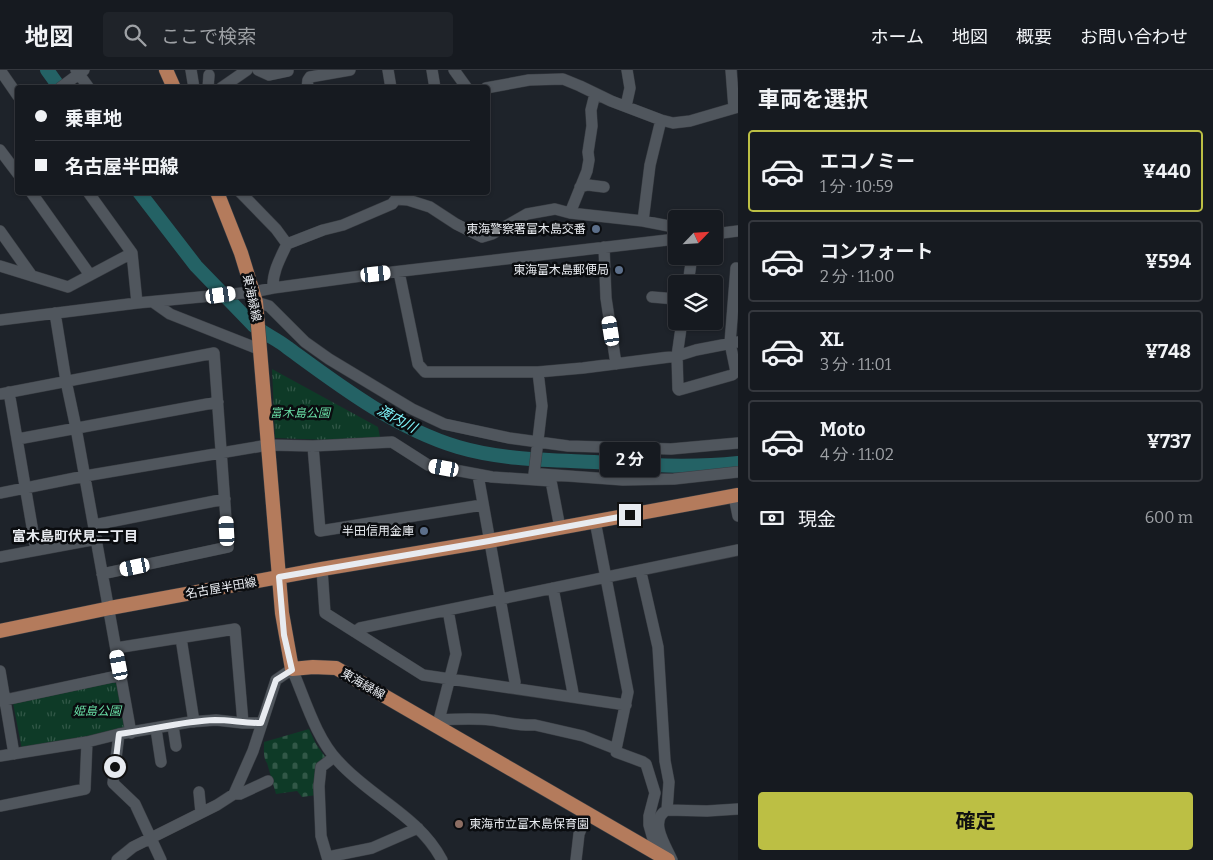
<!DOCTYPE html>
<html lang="ja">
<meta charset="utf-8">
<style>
:root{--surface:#161a20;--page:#1f2329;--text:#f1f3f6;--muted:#9ea1a5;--line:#35383e;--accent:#bcbf44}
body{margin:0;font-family:Bitter,"Noto Sans JP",serif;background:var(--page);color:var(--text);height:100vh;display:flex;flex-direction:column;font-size:19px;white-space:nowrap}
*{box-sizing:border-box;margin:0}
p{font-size:16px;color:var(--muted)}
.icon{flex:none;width:28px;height:28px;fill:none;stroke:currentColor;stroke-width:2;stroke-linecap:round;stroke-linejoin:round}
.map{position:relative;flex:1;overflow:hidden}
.drawer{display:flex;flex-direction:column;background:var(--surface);width:475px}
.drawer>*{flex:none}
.hud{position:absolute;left:15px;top:15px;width:475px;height:110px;border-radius:5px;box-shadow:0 1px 4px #0004,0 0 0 1px var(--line);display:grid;align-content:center;height:110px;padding:0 20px;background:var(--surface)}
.needle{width:32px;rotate:65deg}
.fabs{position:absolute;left:668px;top:140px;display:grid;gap:10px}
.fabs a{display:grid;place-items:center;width:55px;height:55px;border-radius:5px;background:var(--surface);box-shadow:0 1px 4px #0004,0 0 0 1px var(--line);font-size:25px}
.end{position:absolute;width:22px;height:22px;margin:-11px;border:6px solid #e8ebf0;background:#111;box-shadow:0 0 0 2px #111}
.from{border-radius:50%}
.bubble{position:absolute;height:35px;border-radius:5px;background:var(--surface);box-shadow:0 1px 4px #0004,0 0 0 1px var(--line);font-size:16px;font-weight:700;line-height:35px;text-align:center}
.car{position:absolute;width:15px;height:30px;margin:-15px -8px;border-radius:6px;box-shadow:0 0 4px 1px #0007;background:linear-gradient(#fff 24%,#345 0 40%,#fff 0 76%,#345 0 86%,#fff 0)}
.hud b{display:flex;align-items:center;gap:18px;height:48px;font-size:19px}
.hud b+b{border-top:1px solid var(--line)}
.hud i{width:12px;height:12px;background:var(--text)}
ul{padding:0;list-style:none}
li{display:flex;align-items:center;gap:15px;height:82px;margin:0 10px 8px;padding:0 10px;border:2px solid var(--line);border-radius:5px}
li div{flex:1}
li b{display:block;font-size:19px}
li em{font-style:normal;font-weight:700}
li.current{border-color:var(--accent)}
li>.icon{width:45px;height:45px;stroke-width:1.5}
h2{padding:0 20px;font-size:22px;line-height:60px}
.pay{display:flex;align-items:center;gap:12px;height:55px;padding:0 20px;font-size:19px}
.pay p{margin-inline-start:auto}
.action{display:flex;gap:10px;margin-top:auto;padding:10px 20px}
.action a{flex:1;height:58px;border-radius:5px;background:var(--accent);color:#111;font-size:20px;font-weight:700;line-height:58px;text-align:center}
header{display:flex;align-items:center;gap:30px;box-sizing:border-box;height:70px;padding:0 25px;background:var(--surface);border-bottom:1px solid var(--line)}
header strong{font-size:24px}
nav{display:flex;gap:28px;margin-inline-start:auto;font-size:18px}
.search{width:350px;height:45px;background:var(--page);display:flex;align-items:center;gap:12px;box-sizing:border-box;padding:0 18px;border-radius:5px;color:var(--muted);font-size:19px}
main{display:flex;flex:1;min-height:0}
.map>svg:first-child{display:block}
.cemetery{fill:url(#cemetery-stones)}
.park{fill:url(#park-tufts)}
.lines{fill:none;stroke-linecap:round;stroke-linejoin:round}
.river{stroke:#246265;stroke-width:14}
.minor-casing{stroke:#393d43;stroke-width:12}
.major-casing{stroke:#393d43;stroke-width:15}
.minor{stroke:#50565d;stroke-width:11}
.major{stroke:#b47b5c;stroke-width:14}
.route{stroke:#e8ebf0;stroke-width:6}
.service-dot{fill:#5c6f8a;stroke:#0a0c0f;stroke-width:2}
.education-dot{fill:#8d6e63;stroke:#0a0c0f;stroke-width:2}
.labels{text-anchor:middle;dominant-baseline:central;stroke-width:5;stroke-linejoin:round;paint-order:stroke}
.poi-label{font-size:12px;fill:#e8ebf0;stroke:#0a0c0f;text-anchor:end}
.street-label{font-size:12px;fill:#e8ebf0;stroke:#0a0c0f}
.park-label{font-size:12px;font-style:italic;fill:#68dda5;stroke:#0a0c0f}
.water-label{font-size:14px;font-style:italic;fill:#81f7fe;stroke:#0a0c0f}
.neighbourhood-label{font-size:14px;font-weight:bold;fill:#e8ebf0;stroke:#0a0c0f}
</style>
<header>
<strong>地図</strong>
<div class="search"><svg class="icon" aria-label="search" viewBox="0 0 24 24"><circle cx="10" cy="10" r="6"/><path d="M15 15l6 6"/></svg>ここで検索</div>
<nav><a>ホーム</a><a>地図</a><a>概要</a><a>お問い合わせ</a></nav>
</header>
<main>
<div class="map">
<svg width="738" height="790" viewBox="0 0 738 790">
<defs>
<pattern id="cemetery-stones" width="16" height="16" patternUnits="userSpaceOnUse" patternTransform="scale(1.25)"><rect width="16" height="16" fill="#0e3a27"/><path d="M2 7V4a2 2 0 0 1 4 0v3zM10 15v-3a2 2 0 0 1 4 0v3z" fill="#315747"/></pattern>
<pattern id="park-tufts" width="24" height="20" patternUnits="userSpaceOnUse" patternTransform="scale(1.25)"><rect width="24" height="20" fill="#0e3a27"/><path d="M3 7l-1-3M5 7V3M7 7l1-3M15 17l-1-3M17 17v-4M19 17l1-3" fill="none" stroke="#315747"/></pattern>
</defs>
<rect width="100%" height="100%" fill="#1e232a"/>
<!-- cemetery -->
<path class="cemetery" d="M309,659L316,674L326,688L317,725L302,727L297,721L276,724L267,693C263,688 264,678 264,672Z"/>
<!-- park -->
<path class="park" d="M272,299L378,357L381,372L275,368Z
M118,611L129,660L22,680L13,633Z"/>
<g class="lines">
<!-- river -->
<path class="river" d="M47,0L60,18
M139,122L196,196L253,255C264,264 277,269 288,278C340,316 395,358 458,377C502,390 549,390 594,392C642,395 690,398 738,393"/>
<!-- minor casing -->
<g class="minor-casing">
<path id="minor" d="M0,0L18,26
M76,0L89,18
M191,0L194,18
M258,0L269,5L288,1
M388,0L391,18
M432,0L435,18
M454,0L467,18
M731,0L734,38
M60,18L84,0
M208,18L209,5
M221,18L247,0
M307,18L308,10L310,7L350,0
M486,18L529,10L563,9L580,16L611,31L661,50L673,53L690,51L738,37
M626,36L630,18L627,0
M0,80L18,104
M580,117L588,115L604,117
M31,122L90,205
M88,122L132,183L137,233
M240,122L276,159L287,174
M396,129L408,130L430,137L456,154L482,167L492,164L527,144L555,139L570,143L643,151L674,157L676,159
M570,143L587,101L589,90L588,82L592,56L591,40L595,24
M643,151L650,95L661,50
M0,161L32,206
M714,164L738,161
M604,177L606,228L616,294
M0,196L68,217L132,183
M399,202L418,294L425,302H538L583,298L677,286L696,280L738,272
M688,214L692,186
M273,218C272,202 281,187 287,174L323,160L343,155L392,134L396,129L398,122
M652,227L676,229
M153,232L170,244L261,280
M256,232L269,236L305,272L329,289L412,339L444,354L509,368L568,376L671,379L738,373
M55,243L66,311L76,358L131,663
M0,250L137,233L253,222L273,218L376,204L676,169
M682,251L677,286L678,319L679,320L732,305L736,302L730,273L736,198
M9,322L36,480
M0,324L214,283L228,477L102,504
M18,369L218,332
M313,376L320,461L482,435
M534,404L542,336L538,302
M541,404L623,410L674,409L738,402
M478,405L515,612L514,618
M0,423L85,406L268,375L313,376L392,372L428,395L492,407L551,411L560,458
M734,426L738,446
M595,451L628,622L616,679
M94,455L225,429
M0,487L97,469
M322,499L325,543L423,605L626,635
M642,507L658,577L665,691L669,712L667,740L707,741L738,739
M553,518L573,623L572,627
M355,562L360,558L738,480
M181,568L194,652
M116,578L235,559L243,653
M0,601L14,684
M0,631L117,606
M439,650C456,649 473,648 491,650C506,652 519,656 535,655L583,666L616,679V682L643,692L646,694L655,723L649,746V755L655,776L652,781
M434,655L439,650L456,584L448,540
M173,656L176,676
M156,659L161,692
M119,664L113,713L135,734L161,790
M0,686L87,672L119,664L190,652L216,650L243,653H261
M199,722L201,743
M234,724H240L268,711
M0,736L85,719L87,672
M667,740C648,750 666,776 672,790
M328,787L372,778L418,758
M117,790L133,777L217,735L234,724L253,681L276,610L292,599C305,629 316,668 338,691C370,727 419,746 442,790
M328,790L321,766L319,716L321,697L334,687
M576,790L579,764L587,744"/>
</g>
<!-- major casing -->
<g class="major-casing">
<path id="major" d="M166,0L174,18
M217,122L241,183L256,232L282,543L292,599L313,597L336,598L668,790
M0,561L110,538L322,499L489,471L738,425"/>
</g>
<!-- minor -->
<use href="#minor" class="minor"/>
<!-- major -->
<use href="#major" class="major"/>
</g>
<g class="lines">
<!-- route -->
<path class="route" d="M115,697L119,664C151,660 183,651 215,650C230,650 245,653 261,653L276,610L292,600L284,565L279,507L489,471L630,445"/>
</g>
<!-- markers -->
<g class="service-dot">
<circle cx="596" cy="159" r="5"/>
<circle cx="619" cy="200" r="5"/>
<circle cx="424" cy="461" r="5"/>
</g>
<circle class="education-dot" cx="459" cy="754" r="5"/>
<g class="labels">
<!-- poi labels -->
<g class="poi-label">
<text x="586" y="159">東海警察署富木島交番</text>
<text x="609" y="200">東海富木島郵便局</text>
<text x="414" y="461">半田信用金庫</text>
<text x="469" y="754" text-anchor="start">東海市立富木島保育園</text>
</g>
<!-- street labels -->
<g class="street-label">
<text transform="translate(252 228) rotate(78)">東海緑線</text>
<text transform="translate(221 518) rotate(-10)">名古屋半田線</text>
<text transform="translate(363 614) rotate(30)">東海緑線</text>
</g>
<!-- park labels -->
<g class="park-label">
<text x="300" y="343">富木島公園</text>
<text x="97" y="641">姫島公園</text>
</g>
<!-- water labels -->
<g class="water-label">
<text transform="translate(397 349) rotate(28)">渡内川</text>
</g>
<!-- neighbourhood labels -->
<g class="neighbourhood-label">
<text x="75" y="466">富木島町伏見二丁目</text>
</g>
</g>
</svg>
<div class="fabs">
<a><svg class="needle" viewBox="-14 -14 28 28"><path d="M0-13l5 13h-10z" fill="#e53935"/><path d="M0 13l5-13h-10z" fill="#9ea1a5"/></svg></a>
<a><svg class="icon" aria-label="layers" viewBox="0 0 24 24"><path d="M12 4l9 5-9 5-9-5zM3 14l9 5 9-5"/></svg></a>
</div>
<i class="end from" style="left:115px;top:697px"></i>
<i class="end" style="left:630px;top:445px"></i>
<div class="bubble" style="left:600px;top:372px;width:60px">2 分</div>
<i class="car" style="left:376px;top:204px;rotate:84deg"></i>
<i class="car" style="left:221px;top:225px;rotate:82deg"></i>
<i class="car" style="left:611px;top:261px;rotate:351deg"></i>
<i class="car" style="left:444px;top:398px;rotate:280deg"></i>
<i class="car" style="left:227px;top:461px;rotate:357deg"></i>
<i class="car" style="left:135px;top:497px;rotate:258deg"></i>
<i class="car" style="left:119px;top:595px;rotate:349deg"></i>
<div class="hud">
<b><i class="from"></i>乗車地</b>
<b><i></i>名古屋半田線</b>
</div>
</div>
<section class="drawer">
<h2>車両を選択</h2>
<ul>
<li class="current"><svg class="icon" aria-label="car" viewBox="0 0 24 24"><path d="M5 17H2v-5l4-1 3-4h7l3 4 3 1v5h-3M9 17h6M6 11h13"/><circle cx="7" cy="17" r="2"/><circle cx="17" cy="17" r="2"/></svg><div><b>エコノミー</b><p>1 分 · 10:59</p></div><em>¥440</em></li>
<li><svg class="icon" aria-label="car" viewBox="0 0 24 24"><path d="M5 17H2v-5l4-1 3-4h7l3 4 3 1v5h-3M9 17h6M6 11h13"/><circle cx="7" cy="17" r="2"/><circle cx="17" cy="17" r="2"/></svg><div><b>コンフォート</b><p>2 分 · 11:00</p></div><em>¥594</em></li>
<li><svg class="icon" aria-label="car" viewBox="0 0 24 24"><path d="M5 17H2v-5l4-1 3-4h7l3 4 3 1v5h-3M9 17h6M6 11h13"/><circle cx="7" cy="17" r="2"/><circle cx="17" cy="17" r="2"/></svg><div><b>XL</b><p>3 分 · 11:01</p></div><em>¥748</em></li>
<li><svg class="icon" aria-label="car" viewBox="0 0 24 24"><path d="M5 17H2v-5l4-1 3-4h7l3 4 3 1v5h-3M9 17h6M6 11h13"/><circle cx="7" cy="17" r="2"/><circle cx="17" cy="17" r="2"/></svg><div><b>Moto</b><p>4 分 · 11:02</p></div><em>¥737</em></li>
</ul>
<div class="pay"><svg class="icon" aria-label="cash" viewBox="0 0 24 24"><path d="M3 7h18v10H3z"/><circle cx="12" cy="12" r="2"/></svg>現金<p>600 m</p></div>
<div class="action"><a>確定</a></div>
</section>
</main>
